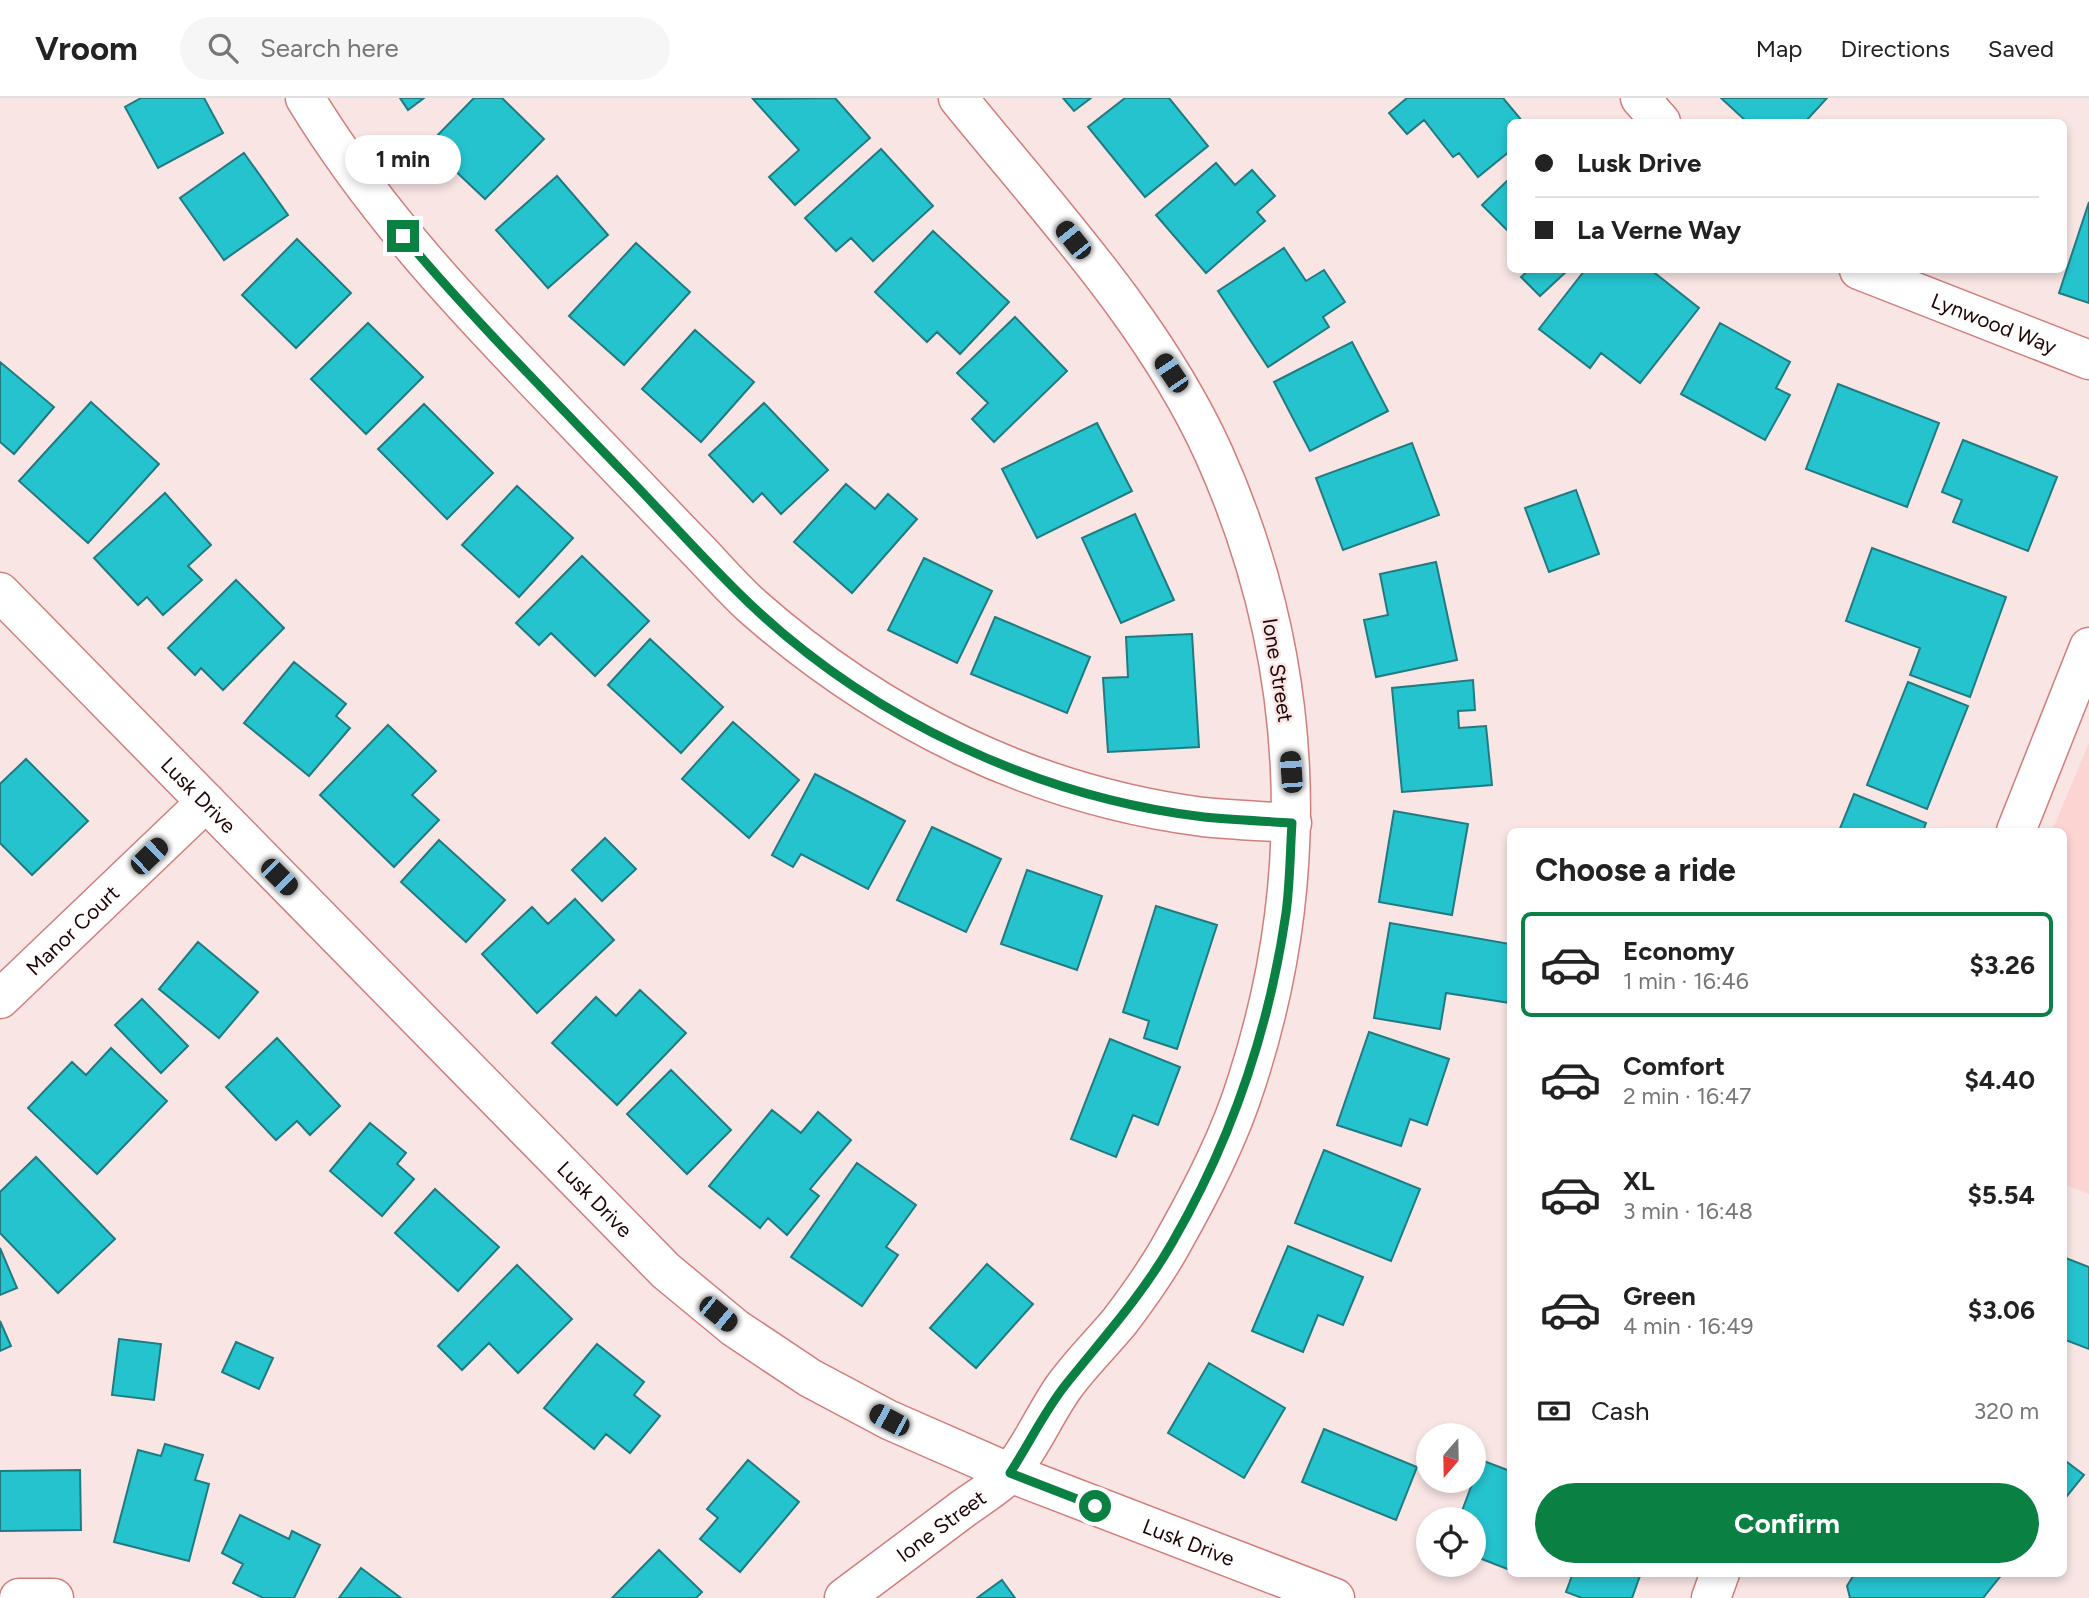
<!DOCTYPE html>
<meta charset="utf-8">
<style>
:root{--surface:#fff;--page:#f6f6f6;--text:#222;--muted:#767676;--line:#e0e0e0;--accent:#0b8043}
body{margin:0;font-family:Figtree,sans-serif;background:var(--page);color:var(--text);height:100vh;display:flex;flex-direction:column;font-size:26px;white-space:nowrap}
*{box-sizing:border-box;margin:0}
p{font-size:23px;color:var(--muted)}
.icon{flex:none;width:38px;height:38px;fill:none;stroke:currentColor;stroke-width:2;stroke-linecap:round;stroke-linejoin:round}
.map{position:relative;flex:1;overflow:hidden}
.sheet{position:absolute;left:1507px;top:730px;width:560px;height:749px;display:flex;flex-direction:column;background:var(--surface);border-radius:10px;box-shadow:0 4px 10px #0003}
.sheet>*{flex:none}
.hud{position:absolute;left:1507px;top:21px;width:560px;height:154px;border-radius:10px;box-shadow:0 4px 10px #0003;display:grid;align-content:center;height:154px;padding:0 28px;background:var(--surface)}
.needle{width:46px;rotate:200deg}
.tools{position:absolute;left:1416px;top:1325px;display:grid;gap:14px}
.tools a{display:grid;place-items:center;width:70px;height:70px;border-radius:50%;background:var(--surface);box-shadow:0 4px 10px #0003;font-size:35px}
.end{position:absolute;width:32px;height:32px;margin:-16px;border:9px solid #0b8043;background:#fff;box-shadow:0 0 0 4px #fff}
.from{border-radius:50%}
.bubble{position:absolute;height:49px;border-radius:24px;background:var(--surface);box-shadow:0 4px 10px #0003;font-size:23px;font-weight:700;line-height:49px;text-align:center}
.car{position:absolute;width:21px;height:42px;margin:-21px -10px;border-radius:9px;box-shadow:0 0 5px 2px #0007;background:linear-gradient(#222 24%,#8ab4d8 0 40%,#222 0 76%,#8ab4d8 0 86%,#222 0)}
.hud b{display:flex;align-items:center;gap:24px;height:66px;font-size:26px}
.hud b+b{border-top:2px solid var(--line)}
.hud i{width:18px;height:18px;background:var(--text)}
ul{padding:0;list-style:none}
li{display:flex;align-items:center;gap:21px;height:105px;margin:0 14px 10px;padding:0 14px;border:4px solid transparent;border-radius:10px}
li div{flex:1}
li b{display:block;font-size:26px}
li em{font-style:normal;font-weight:700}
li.active{border-color:var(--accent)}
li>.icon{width:63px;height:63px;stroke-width:1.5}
h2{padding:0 28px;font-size:32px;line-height:84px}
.pay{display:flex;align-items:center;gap:18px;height:77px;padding:0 28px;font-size:26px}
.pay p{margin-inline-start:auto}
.cta{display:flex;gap:14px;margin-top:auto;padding:14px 28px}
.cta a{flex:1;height:80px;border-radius:42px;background:var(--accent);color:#fff;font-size:28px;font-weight:700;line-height:80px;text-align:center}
header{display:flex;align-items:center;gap:42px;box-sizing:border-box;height:98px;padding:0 35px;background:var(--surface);border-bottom:2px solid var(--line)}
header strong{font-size:33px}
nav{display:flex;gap:38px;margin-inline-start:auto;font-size:24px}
.search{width:490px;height:63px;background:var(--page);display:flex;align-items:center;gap:18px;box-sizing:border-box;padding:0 24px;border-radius:38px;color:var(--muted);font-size:26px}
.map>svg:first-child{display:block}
.built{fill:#fcd4d1}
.building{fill:#25c3ce;stroke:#207b81;stroke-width:2}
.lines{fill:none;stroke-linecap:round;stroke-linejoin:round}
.street-casing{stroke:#d07e7b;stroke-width:41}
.street{stroke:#fff;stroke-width:38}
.route{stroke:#0b8043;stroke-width:9}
.labels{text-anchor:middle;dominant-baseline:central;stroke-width:5;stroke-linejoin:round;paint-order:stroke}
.street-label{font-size:21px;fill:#200405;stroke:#f8e5e4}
</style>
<header>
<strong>Vroom</strong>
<div class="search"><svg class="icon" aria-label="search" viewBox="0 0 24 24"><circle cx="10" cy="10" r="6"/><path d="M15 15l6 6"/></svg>Search here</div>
<nav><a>Map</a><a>Directions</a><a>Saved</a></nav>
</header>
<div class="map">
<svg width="2089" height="1500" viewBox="0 0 2089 1500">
<rect width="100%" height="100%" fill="#f8e5e4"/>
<!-- built -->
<path class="built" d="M2089,645V1096L2063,1086V733H2052Z"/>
<!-- building -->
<path class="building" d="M141,0H204L223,35L158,70L125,9Z
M400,0H424L408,12Z
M474,0H502L544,41L485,101L428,47Z
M835,0L870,40L795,107L769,79L799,52L753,1Z
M1063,0H1091L1074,13Z
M1125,0H1169L1208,48L1145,99L1088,29Z
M1407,0H1503L1523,24H1510V53L1478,79L1459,55L1453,59L1424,22L1407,36L1389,15Z
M1721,0H1827L1805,24H1747Z
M881,51L933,108L873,163L851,140L836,153L805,120Z
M244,55L288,117L224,162L180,100Z
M1216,65L1235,87L1252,72L1275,98L1257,114L1265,123L1206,175L1156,117Z
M557,78L608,137L548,190L496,132Z
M1510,80V135L1482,107Z
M2089,104V205L2059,195Z
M933,133L1009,204L960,256L937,234L927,244L875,194Z
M297,141L351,195L296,250L242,197Z
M636,145L690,194L624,267L569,218Z
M1284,150L1306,183L1324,172L1345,204L1323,219L1329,229L1268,269L1218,193Z
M1529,172H1568L1540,198L1521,179Z
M1585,172H1651L1699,210L1640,285L1601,255L1590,270L1539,231Z
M1015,219L1067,273L994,344L972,321L988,305L957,275Z
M368,225L423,279L366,336L311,281Z
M1720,225L1790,264L1776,290L1790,297L1765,342L1681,296Z
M695,232L754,284L701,344L642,291Z
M1352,244L1388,313L1310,353L1274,284Z
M0,264L54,309L14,356L0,344Z
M1838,286L1939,325L1907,409L1806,371Z
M91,304L159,366L88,445L19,383Z
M764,305L828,372L781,416L762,395L753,404L709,357Z
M424,306L493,375L447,421L378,351Z
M1097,325L1132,393L1037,440L1002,371Z
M1963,342L2057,379L2028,453L1953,424L1962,402L1942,394Z
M1412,345L1439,417L1343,452L1316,380Z
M846,386L875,411L888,396L917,421L852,495L794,444Z
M517,388L573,440L519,499L462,447Z
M1576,392L1599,456L1549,474L1525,410Z
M165,395L211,447L188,468L202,482L163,517L147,499L138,507L94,460Z
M1135,416L1174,502L1121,525L1082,440Z
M1872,450L2006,499L1970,599L1910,577L1920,550L1846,523Z
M582,458L649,523L595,578L551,535L539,547L516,525Z
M924,460L992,493L957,565L888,532Z
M1436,464L1457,562L1376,579L1364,522L1388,517L1380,476Z
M236,482L284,530L223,592L201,570L195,577L168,550Z
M995,519L1090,559L1067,615L971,576Z
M1192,536L1199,649L1108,654L1103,580L1128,579L1126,539Z
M650,541L723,609L681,655L608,587Z
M294,564L346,606L336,618L350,630L309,678L244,625Z
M1473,582L1475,612L1458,613L1459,630L1486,628L1492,687L1402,694L1392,590Z
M1908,584L1968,608L1927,711L1867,687Z
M733,624L799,682L749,740L682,681Z
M388,627L436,673L412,697L439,722L394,769L320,697Z
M26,661L88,723L32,777L0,745V686Z
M815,676L905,723L868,791L801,756L793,769L772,757Z
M1854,696L1926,725L1923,733H1839Z
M1394,713L1468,726L1452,817L1379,804Z
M932,729L1001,761L966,834L897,802Z
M605,740L636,771L602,803L572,772Z
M439,742L505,802L466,844L401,784Z
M1027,772L1102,798L1077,872L1001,846Z
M575,801L614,842L537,915L482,856L532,809L548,826Z
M1156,808L1217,827L1177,951L1144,940L1149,923L1123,914Z
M1390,825L1510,846V905L1446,895L1440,931L1374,920Z
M198,844L258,894L219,940L159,891Z
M640,892L686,935L617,1007L552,945L596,899L616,918Z
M142,901L188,948L161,975L115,927Z
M1369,934L1449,961L1427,1027L1410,1021L1401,1048L1337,1027Z
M277,940L340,1008L310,1037L297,1023L276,1042L226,989Z
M1110,941L1180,969L1158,1027L1133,1017L1116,1059L1071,1041Z
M111,950L167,1003L97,1076L28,1010L72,964L86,977Z
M671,972L731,1032L687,1076L627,1016Z
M772,1012L801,1035L818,1014L851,1042L810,1091L819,1098L787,1137L768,1120L760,1130L709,1088Z
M370,1025L406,1055L397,1066L414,1081L382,1118L330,1073Z
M1324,1052L1420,1091L1391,1163L1295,1125Z
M36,1059L115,1141L58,1195L0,1135V1094Z
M857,1065L916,1107L886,1149L898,1157L862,1208L791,1159Z
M435,1091L499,1149L458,1193L395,1135Z
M1288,1148L1363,1179L1343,1227L1318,1217L1303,1254L1252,1233Z
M0,1150L17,1190L0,1197Z
M2063,1159L2089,1169V1251L2063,1241Z
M987,1166L1033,1206L976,1270L930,1230Z
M517,1167L572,1221L518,1275L489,1245L462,1272L438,1248Z
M0,1223L11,1248L0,1253Z
M119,1241L161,1246L154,1302L112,1297Z
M236,1244L273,1260L259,1291L222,1274Z
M597,1246L644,1284L634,1297L660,1318L630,1355L606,1336L594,1351L544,1310Z
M1209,1265L1285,1310L1244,1380L1168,1335Z
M1324,1331L1417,1369L1396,1422L1302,1384Z
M165,1346L203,1357L195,1382L209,1386L189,1463L114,1444L138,1352L161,1358Z
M2063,1361L2084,1377L2063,1403Z
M748,1362L799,1404L740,1474L700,1441L718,1420L707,1411Z
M1481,1362L1510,1373V1472L1474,1458V1421H1459Z
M80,1372L81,1432L0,1433V1373Z
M240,1417L289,1441L292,1433L320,1447L294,1500H263L233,1485L243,1466L222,1455Z
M659,1452L702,1494L696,1500H612Z
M361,1470L401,1500H339Z
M1573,1475H1641L1632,1500H1582L1566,1494Z
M1855,1475H2003L1983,1500H1850L1847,1488Z
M1002,1482L1015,1500H977Z"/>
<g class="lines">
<!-- street casing -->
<g class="street-casing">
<g id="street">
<path d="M305,0C380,123 476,221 575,324C613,364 652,404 690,444C711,465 730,488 752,508C880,621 1033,697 1203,719C1233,722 1263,723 1292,725"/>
<path d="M1640,0L1661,24"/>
<path id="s1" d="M1859,172L2089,262"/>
<path id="s2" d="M0,494L666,1173L735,1230L810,1280L889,1322L1010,1375L1335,1500"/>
<path d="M2016,733L2089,549"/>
<path id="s3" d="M0,901L206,704"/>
<path d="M19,1500H54"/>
<path id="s4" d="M844,1500C884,1470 924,1440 964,1410C979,1399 1000,1387 1012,1372C1032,1347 1045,1316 1063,1290C1080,1266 1102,1245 1120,1223C1139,1198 1159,1170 1174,1142C1202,1092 1230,1038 1247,983C1315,773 1304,557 1214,356C1155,225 1048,111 958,0"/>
<path d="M1711,1500L1720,1475"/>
</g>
</g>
<!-- street -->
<use href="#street" class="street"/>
</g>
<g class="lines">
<!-- route -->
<path class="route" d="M403,138C472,220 548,296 622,373C665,417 705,463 749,505C871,621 1037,699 1204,719C1233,722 1263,723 1292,725C1290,755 1290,786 1286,815C1269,932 1231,1043 1172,1145C1143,1196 1104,1239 1067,1285C1045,1312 1029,1346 1010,1375L1095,1408"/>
</g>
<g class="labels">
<!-- street labels -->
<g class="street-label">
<text stroke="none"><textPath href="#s1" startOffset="145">Lynwood Way</textPath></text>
<text transform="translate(1278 572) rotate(81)">Ione Street</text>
<text stroke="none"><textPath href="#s2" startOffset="284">Lusk Drive</textPath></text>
<text stroke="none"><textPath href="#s3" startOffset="100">Manor Court</textPath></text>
<text stroke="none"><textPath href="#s2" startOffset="850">Lusk Drive</textPath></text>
<text stroke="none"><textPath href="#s4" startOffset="121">Ione Street</textPath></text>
<text stroke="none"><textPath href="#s2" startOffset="1544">Lusk Drive</textPath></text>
</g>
</g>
</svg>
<div class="tools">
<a><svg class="needle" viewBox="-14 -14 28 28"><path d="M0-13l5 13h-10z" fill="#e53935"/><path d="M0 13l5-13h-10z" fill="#767676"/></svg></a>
<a><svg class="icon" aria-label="locate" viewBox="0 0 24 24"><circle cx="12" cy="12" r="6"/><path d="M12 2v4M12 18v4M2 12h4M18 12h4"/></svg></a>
</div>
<i class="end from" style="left:1095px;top:1408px"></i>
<i class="end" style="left:403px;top:138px"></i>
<div class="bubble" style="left:345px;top:37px;width:116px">1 min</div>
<i class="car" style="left:1073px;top:142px;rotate:321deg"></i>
<i class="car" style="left:1171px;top:275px;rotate:326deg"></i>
<i class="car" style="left:1291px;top:674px;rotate:356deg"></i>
<i class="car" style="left:149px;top:758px;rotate:46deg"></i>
<i class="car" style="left:279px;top:779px;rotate:135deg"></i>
<i class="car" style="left:718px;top:1216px;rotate:129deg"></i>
<i class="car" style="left:889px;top:1322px;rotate:298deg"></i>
<div class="hud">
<b><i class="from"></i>Lusk Drive</b>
<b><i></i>La Verne Way</b>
</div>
<section class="sheet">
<h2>Choose a ride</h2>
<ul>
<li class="active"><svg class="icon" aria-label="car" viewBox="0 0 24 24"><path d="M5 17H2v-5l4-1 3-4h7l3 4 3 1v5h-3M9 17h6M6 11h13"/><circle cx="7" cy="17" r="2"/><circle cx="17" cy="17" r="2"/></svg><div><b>Economy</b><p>1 min · 16:46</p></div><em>$3.26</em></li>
<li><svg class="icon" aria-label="car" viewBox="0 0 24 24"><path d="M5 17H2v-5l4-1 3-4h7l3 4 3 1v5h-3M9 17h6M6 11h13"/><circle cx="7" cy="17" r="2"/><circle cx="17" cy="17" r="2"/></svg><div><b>Comfort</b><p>2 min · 16:47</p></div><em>$4.40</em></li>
<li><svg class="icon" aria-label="car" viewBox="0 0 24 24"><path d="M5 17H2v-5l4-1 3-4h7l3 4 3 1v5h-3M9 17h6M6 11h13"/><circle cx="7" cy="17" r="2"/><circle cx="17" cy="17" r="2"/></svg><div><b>XL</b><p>3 min · 16:48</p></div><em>$5.54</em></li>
<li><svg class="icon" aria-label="car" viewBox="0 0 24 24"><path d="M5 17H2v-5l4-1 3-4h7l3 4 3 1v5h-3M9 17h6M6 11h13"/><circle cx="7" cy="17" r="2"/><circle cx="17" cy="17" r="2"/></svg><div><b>Green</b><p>4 min · 16:49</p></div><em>$3.06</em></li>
</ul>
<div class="pay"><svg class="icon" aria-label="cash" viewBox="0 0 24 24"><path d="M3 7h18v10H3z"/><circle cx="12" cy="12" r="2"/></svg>Cash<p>320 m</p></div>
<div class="cta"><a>Confirm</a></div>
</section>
</div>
